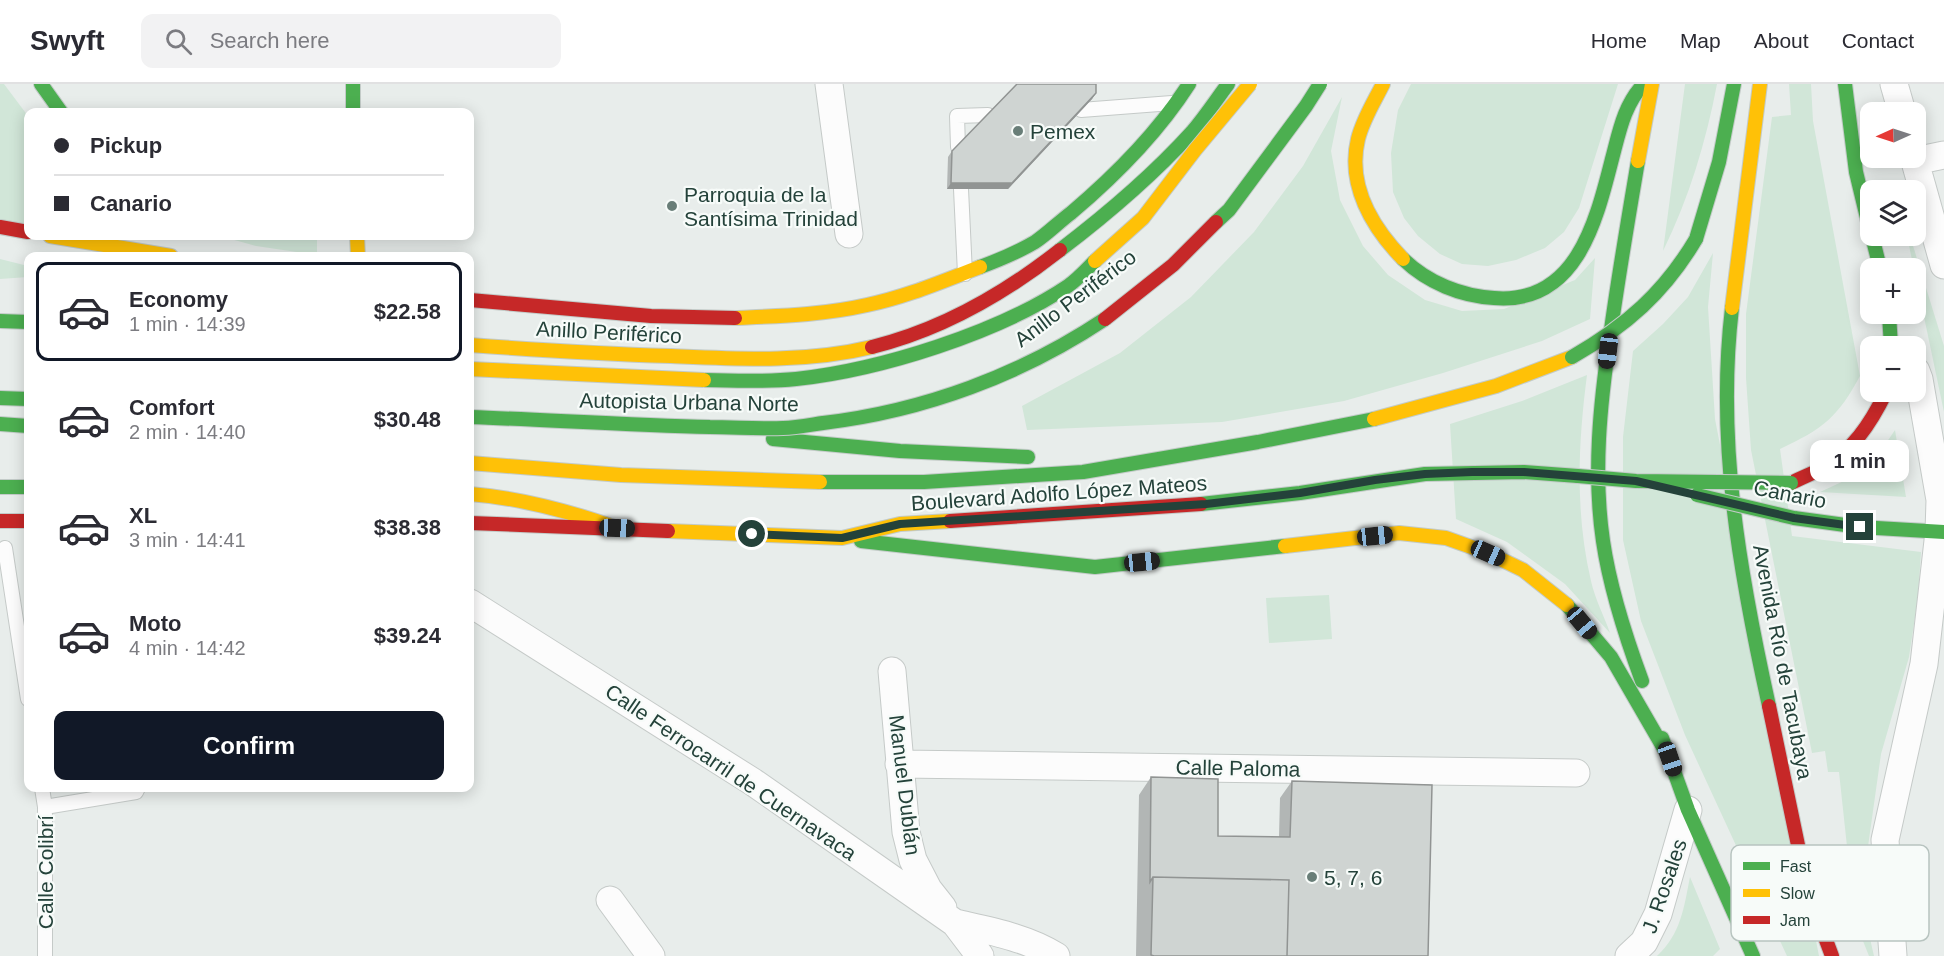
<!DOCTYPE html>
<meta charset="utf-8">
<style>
:root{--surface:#fff;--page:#f2f2f3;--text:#2b2b33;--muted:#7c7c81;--line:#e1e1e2;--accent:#111827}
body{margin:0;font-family:Arial,sans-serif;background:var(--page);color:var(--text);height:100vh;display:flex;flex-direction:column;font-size:22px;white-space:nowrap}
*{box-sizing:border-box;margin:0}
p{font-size:20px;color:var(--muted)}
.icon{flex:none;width:33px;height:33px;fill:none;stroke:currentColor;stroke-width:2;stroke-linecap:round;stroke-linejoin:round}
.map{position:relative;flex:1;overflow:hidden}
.side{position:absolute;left:24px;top:168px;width:450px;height:540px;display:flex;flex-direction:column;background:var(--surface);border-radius:12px;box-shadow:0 3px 15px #0003}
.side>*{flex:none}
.banner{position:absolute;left:24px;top:24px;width:450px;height:132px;border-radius:12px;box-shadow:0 3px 15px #0003;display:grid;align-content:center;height:132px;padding:0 30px;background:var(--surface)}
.needle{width:39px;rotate:267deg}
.buttons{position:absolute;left:1860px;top:18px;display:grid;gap:12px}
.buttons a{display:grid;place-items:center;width:66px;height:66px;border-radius:12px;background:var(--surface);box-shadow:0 3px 15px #0003;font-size:30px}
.end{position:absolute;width:27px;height:27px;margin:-14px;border:8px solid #24423a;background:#fff;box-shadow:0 0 0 3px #fff}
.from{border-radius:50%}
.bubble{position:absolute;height:42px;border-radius:12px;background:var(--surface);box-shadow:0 3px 15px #0003;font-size:20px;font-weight:700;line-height:42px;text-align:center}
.car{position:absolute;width:18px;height:36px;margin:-18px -9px;border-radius:8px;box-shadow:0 0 4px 2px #0007;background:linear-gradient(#222 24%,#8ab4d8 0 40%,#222 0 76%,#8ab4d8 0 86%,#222 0)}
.banner b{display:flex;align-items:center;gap:21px;height:57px;font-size:22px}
.banner b+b{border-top:2px solid var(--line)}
.banner i{width:15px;height:15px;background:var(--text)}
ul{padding:10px 0 0;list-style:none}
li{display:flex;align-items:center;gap:18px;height:99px;margin:0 12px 9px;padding:0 18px;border:3px solid transparent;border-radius:12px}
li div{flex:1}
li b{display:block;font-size:22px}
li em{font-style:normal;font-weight:700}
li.on{border-color:var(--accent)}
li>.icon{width:54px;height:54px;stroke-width:1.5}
.action{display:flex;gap:12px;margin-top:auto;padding:12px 30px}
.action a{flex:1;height:69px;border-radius:12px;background:var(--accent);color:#fff;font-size:24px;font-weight:700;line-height:69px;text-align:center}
header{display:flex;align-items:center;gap:36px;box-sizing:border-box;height:84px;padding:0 30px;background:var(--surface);border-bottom:2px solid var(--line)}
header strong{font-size:28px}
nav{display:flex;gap:33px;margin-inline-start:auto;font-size:21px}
.search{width:420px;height:54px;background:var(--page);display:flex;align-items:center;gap:15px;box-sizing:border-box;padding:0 21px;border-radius:12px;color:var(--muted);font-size:22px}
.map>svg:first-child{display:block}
.green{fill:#d1e6d8}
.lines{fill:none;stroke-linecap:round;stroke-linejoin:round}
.lane-casing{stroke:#c5cac8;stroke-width:16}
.street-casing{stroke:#c5cac8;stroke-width:29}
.fast-casing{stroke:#c3cbc8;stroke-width:16}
.slow-casing{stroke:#c3cbc8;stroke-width:16}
.jam-casing{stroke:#c3cbc8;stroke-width:16}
.lane{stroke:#fcfcfc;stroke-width:14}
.street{stroke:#fcfcfc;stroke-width:27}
.fast{stroke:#4caf50;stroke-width:14}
.slow{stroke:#ffc107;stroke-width:14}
.jam{stroke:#c62828;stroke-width:14}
.fast-bridge-casing{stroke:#c3cbc8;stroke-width:16;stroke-linecap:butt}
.slow-bridge-casing{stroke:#c3cbc8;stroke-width:16;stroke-linecap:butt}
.jam-bridge-casing{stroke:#c3cbc8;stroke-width:16;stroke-linecap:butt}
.fast-bridge{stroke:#4caf50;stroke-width:14}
.slow-bridge{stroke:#ffc107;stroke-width:14}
.jam-bridge{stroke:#c62828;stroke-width:14}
.wall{fill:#b2b6b5}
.shaded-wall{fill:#919493}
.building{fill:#cfd4d2;stroke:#919493;stroke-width:1.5}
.route{stroke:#24423a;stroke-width:8}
.poi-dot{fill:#697e78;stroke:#f7fbf9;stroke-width:2}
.labels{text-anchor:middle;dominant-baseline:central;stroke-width:4.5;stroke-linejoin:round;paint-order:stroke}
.poi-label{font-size:21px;fill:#24423a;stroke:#f7fbf9;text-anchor:start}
.street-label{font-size:21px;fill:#24423a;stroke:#f7fbf9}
.key{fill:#f7fbf9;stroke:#b8c4c0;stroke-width:1.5}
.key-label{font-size:16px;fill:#24423a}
</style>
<header>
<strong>Swyft</strong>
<div class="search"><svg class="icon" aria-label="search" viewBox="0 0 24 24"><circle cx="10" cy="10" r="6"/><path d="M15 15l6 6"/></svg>Search here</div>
<nav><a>Home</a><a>Map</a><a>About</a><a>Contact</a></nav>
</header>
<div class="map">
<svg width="1944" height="872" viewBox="0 0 1944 872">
<rect width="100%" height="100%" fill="#e8edeb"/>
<!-- green -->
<path class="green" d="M0,0H4L28,32V141L0,136Z
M1411,0H1618L1579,124L1564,148L1545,164L1516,176L1488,182L1462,180L1440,170L1418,152L1404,134L1393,108L1391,69L1398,26Z
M1685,0H1717C1706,58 1689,114 1663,167Z
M1789,0H1811L1813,37L1860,292C1838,333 1823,345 1780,365L1792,452L1921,468L1918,513L1909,573L1881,670L1864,791L1871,859L1874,872H1869L1855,837L1839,688H1828L1825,667L1812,669L1751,366L1746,294V230L1772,33L1791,31Z
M1342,13L1331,67L1340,116L1363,162L1388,191L1425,216L1462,227L1504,225L1575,196L1595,174L1590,235L1542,257L1443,289L1344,317L1222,338L1027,346L1022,322L1120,269L1191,213L1254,148L1303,82Z
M220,152H317V171L256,162Z
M1907,152H1910L1944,262V328Z
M1713,169L1708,223L1715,335L1819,872H1787L1685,651L1641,537L1623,456V353L1633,267L1663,240L1688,213Z
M0,175L28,182V193L0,195Z
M1587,291C1578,360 1575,429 1591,497C1595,515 1604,532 1610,549L1565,500L1507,458L1456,435L1450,340L1522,317Z
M1895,346L1906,413L1820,408L1846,396L1878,371Z
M1329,511L1332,555L1269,559L1266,514Z
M1690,793L1720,865L1713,872H1657C1681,850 1684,823 1690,793Z"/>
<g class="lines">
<!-- lane casing -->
<g class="lane-casing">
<path id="lane" d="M1081,26L1172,19
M958,63L957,32L988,31
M961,105L965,190
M5,464L28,615
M42,704L45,723V872
M45,723L136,708L138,704"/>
</g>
<!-- street casing -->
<g class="street-casing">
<path id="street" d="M829,0L849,150
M1894,0L1902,28
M1914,74L1944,181
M1915,77L1944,71
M470,519L753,698L955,839L980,872
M892,587L906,748L913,776L928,805L943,824
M899,680L1576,689
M610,816L651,872
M955,839C990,847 1025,853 1056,872
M1629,872L1644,858L1658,830L1688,726
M1893,872L1885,756L1924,580L1939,448L1940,416L1919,295L1916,287"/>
</g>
<!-- fast casing -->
<g class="fast-casing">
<path id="fast" d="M41,0L61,28
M353,0V28
M1845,0L1856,88L1870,146
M1638,77C1628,136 1618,194 1610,253C1600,320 1593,389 1603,457C1610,505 1625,551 1642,597
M1872,152L1880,184
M1696,155L1719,78L1734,0
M1060,166C1106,131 1153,91 1192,48C1205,33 1216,16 1228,0
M1403,175C1428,199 1461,212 1494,214C1576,221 1596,138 1612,75C1619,49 1624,20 1644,0
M980,183C999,176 1018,168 1035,158C1047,150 1059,138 1071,129C1116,91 1157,50 1189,0
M1732,224C1716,358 1740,491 1769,622
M1889,230L1891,262
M0,237L28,238
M0,314L28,315
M0,340L28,342
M773,355L900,367L1028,373
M820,398H924L1083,388L1258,358L1374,335
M0,403H28
M1201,420L1300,409L1425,390L1524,388L1578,392
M1794,434L1860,443L1944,448
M861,457L1095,483L1285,462
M1567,521L1611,573L1670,675
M1662,654L1688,726L1753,872"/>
</g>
<!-- slow casing -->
<g class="slow-casing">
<path id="slow" d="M1383,0C1374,18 1363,35 1358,55C1347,101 1372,143 1403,175
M1638,77L1652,0
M50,152L171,172
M357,152L358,172
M1732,224L1760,0
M735,234C779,232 823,231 867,221C906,213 943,197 980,183
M470,261C537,266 604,270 671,272C739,275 806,279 872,263
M1374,335L1496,302L1572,273
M470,379L621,391L820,398
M470,410C521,414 569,427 617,444
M668,447L842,454L900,440L950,437
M1285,462L1399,449L1446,454L1488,469L1523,486L1567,521"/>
</g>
<!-- jam casing -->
<g class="jam-casing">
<path id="jam" d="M0,143L28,148
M470,216L651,232L735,234
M872,263C941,246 1004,210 1060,166
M1791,399C1801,394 1811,390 1821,385C1852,368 1871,339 1886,308
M0,437H28
M950,437L1201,420
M470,439L668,447
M1769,622L1804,790L1814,824L1832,872"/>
</g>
<!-- lane -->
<use href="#lane" class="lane"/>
<!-- street -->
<use href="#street" class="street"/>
<!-- fast -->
<use href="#fast" class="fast"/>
<!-- slow -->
<use href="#slow" class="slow"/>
<!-- jam -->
<use href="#jam" class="jam"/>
<!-- fast-bridge casing -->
<g class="fast-bridge-casing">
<path id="fast-bridge" d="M1216,138L1229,126L1306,22L1320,0
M1572,273C1626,242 1664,209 1696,155
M704,296C734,297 766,298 796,295C880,286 998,249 1068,202C1078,195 1087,185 1095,177
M470,333C550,336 630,341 710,343C734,343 759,345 783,344C796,344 810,341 823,339C924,327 1021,291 1105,235
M1578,392L1636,397L1791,399
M1697,411L1794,434"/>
</g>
<!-- slow-bridge casing -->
<g class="slow-bridge-casing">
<path id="slow-bridge" d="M1095,177L1143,134L1195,66L1250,0
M470,285L704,296"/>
</g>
<!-- jam-bridge casing -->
<g class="jam-bridge-casing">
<path id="jam-bridge" d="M1105,235L1173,181L1216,138"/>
</g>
<!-- fast-bridge -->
<use href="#fast-bridge" class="fast-bridge"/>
<!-- slow-bridge -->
<use href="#slow-bridge" class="slow-bridge"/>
<!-- jam-bridge -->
<use href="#jam-bridge" class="jam-bridge"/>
</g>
<!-- wall -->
<path class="wall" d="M1096,9L1092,15L1008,105H947L948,73L952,67Z
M1151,693L1218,752L1279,753L1280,714L1292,697L1428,872H1136L1139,711Z"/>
<!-- shaded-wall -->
<path class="shaded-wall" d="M1096,9L1092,15L1008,105H947L951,99Z"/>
<!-- building -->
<path class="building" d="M1017,0H1096V9L1012,99H951L952,67Z
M1151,693L1218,695V752L1290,753L1292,697L1432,701L1428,872H1287L1289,796L1153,793L1150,798Z
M1153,793L1289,796L1287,872H1154L1151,871Z"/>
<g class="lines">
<!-- route -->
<path class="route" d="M752,450L842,454L900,440L1206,420L1300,409L1375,396L1425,390L1472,388H1524L1636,397L1794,434L1860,443"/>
</g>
<!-- markers -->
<g class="poi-dot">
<circle cx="1018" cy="47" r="6"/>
<circle cx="672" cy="122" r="6"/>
<circle cx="1312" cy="793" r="6"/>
</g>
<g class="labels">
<!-- poi labels -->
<g class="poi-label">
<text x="1030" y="47">Pemex</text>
<text x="684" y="110">Parroquia de la<tspan x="684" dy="24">Santísima Trinidad</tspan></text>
<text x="1324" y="793">5, 7, 6</text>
</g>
<!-- street labels -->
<g class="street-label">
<text transform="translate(1075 214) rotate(-37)">Anillo Periférico</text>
<text transform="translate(609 248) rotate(3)">Anillo Periférico</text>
<text transform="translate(689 318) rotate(1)">Autopista Urbana Norte</text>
<text transform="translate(1059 409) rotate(-4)">Boulevard Adolfo López Mateos</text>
<text transform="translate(1790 410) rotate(11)">Canario</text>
<text transform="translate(1783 578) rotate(79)">Avenida Río de Tacubaya</text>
<text transform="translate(1238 684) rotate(1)">Calle Paloma</text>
<text transform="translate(731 688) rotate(34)">Calle Ferrocarril de Cuernavaca</text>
<text transform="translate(905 701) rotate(83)">Manuel Dublán</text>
<text transform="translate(45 788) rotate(-90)">Calle Colibrí</text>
<text transform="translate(1664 802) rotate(-71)">J. Rosales</text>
</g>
</g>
<!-- legend -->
<rect x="1731" y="761" width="198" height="96" rx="9" class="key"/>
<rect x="1743" y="778" width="27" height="8" fill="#4caf50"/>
<rect x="1743" y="805" width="27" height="8" fill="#ffc107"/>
<rect x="1743" y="832" width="27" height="8" fill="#c62828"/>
<g class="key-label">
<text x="1780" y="788">Fast</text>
<text x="1780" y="815">Slow</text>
<text x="1780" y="842">Jam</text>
</g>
</svg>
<div class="buttons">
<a><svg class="needle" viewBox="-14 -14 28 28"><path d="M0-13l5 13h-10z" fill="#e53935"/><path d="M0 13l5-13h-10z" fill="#7c7c81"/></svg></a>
<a><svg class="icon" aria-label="layers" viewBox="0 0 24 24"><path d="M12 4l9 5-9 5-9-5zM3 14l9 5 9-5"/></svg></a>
<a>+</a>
<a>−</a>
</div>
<i class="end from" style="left:752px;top:450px"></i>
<i class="end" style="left:1860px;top:443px"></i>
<div class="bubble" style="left:1810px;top:356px;width:99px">1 min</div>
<i class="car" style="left:1608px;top:267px;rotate:187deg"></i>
<i class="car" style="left:617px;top:444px;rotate:92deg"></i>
<i class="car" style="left:1375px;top:452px;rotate:84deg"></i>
<i class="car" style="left:1488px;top:469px;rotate:114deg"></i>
<i class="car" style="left:1142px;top:478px;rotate:84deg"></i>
<i class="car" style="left:1582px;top:539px;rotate:140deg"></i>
<i class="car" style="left:1670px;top:675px;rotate:161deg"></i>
<div class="banner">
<b><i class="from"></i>Pickup</b>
<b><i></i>Canario</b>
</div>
<section class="side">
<ul>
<li class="on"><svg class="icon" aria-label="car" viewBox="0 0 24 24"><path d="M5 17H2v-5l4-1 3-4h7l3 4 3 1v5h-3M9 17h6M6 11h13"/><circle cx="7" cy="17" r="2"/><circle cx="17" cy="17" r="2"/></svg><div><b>Economy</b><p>1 min · 14:39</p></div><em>$22.58</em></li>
<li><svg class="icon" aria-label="car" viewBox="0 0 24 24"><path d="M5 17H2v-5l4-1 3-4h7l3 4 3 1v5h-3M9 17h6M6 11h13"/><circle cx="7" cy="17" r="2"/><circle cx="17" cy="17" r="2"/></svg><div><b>Comfort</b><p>2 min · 14:40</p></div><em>$30.48</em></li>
<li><svg class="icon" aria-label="car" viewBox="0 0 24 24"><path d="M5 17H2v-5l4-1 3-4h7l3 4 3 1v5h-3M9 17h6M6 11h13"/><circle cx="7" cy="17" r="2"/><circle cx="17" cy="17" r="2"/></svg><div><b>XL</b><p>3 min · 14:41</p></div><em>$38.38</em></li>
<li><svg class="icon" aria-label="car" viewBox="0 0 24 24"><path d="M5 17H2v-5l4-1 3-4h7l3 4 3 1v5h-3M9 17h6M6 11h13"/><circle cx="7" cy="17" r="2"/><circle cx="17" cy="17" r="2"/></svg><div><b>Moto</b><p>4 min · 14:42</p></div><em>$39.24</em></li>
</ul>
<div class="action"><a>Confirm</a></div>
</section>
</div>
